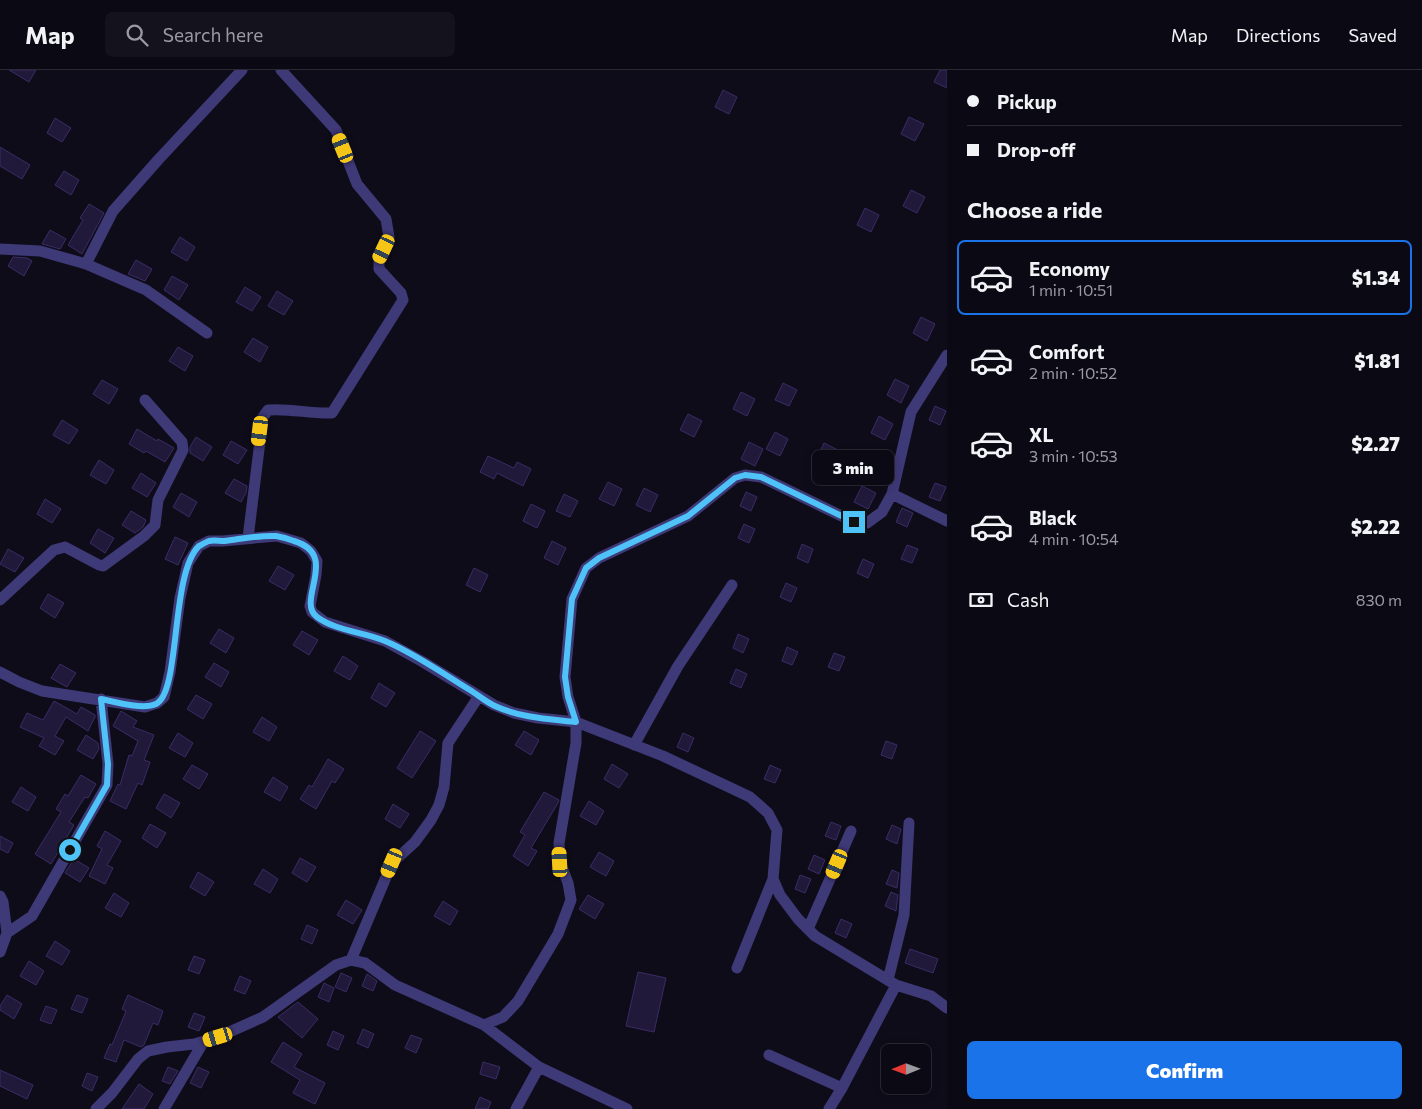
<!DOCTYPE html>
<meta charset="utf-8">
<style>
:root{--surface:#0b0914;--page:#14121d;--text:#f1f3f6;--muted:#9a9aa0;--line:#2b2a34;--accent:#1a73e8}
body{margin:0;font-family:Commissioner,sans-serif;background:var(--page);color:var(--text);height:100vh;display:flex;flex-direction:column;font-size:19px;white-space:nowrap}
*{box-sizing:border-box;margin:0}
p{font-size:16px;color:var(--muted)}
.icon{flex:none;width:28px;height:28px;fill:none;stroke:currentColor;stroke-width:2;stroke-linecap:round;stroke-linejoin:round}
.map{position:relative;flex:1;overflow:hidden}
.side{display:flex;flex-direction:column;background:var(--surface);width:475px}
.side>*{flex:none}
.hud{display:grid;align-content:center;height:110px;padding:0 20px;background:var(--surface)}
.needle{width:32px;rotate:269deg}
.fabs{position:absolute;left:881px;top:974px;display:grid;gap:10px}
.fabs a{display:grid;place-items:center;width:50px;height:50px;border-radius:8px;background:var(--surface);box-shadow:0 2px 8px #0003,0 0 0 1px var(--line);font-size:25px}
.end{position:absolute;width:22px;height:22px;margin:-11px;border:6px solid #4fc3f7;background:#111;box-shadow:0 0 0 2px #111}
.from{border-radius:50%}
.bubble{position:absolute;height:35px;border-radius:8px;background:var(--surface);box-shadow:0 2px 8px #0003,0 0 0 1px var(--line);font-size:16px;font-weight:800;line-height:35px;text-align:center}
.car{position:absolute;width:15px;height:30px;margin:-15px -8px;border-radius:6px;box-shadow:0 0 4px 1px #0007;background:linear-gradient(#f5c518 24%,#345 0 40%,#f5c518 0 76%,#345 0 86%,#f5c518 0)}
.hud b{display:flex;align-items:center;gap:18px;height:48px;font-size:19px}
.hud b+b{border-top:1px solid var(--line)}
.hud i{width:12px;height:12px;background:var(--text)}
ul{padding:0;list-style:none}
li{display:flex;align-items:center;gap:15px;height:75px;margin:0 10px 8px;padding:0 10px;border:2px solid transparent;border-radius:8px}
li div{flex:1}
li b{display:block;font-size:19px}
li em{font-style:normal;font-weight:800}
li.active{border-color:var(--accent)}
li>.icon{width:45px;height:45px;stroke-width:1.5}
h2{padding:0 20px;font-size:22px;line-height:60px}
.pay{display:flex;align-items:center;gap:12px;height:55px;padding:0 20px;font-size:19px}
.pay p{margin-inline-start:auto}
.action{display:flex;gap:10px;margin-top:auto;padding:10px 20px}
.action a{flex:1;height:58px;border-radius:8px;background:var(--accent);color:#fff;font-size:20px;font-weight:800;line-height:58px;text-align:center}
header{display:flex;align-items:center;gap:30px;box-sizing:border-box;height:70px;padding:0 25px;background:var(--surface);border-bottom:1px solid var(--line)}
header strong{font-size:24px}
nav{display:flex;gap:28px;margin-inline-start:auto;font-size:18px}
.search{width:350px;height:45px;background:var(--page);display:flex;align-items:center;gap:12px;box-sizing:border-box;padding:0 18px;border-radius:8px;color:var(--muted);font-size:19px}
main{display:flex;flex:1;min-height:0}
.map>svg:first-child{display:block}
.building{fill:#21193a;stroke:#3a2c65}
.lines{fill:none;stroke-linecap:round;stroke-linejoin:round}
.minor{stroke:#3e3977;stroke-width:11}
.route{stroke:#4fc3f7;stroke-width:6}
</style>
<header>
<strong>Map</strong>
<div class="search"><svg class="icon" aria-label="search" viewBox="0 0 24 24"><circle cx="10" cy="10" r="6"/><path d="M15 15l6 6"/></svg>Search here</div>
<nav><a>Map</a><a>Directions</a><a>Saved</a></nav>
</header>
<main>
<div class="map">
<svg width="947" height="1039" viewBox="0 0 947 1039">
<rect width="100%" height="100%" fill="#0f0c1a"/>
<!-- building -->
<path class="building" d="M9,0H36L29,12Z
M940,0H947V18L934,12Z
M723,20L737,27L729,44L715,37Z
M909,47L924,54L915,71L901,64Z
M55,48L71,58L62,72L47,63Z
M0,77L30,95L22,109L0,96Z
M64,101L79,110L71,125L55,115Z
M911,120L925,127L917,143L903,136Z
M89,134L104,143L82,184L68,175L83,150L80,148Z
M865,138L879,145L871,162L857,155Z
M50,160L66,169L60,179L42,174Z
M180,167L195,177L187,191L171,182Z
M13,187L27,188L32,191L24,206L8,196Z
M136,190L152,199L145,211L128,204Z
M172,206L188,215L179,230L164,220Z
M245,217L261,227L252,241L236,232Z
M277,221L293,231L284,245L268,236Z
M921,247L935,254L927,271L913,263Z
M253,268L268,277L260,292L244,282Z
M178,277L193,286L185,301L169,291Z
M895,309L909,316L901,333L887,325Z
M102,310L118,319L109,334L93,324Z
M783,313L797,320L789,336L775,330Z
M741,322L755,329L747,346L733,339Z
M935,336L946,341L940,355L929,350Z
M688,344L702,351L694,367L680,360Z
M879,346L893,354L885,370L871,363Z
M62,350L78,360L69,374L53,365Z
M137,359L157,371L158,369L174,378L165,392L146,381L144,383L129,374Z
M775,362L788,369L780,386L766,379Z
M196,367L212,377L203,391L190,383V377Z
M231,371L247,380L238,394L223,385Z
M749,372L763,379L755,396L741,389Z
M824,373L838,380L830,397L816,390Z
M488,386L514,398L517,392L531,399L523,416L497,403L494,409L480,402Z
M99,390L114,400L106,414L90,405Z
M141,403L156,413L147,427L132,418Z
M234,409L247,416L246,423L241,432L225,423Z
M608,412L622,419L614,436L599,429Z
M935,413L946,417L940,431L929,427Z
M862,416L876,423L868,439L854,432Z
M644,418L658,425L650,442L636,435Z
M746,422L757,427L751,441L740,436Z
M181,423L197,432L189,447L173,437Z
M564,424L578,431L570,447L556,441Z
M45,429L61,439L52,453L37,444Z
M531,434L545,441L537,458L523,451Z
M902,438L913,443L907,457L896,452Z
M131,441L146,450L143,457L135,463L122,455Z
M744,454L755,459L749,473L738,468Z
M98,459L114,468L105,483L90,473Z
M175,467L188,473L178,495L165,489Z
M552,471L566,478L558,495L544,488Z
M802,474L813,479L808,493L797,488Z
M907,475L918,479L912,493L901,489Z
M8,479L24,488L15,502L0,494Z
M863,489L874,494L868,508L857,503Z
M278,496L294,505L285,520L269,511Z
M474,498L488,505L480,522L466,515Z
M786,513L797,518L791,532L780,527Z
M48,524L64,533L55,548L40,538Z
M219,559L234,568L226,583L210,573Z
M302,561L318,570L309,585L293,575Z
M738,564L749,569L743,583L733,578Z
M787,577L798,582L792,595L782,591Z
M834,583L845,587L839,601L828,597Z
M343,586L358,596L350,610L334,601Z
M214,593L229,602L221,617L205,607Z
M60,594L76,603L67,617L51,608Z
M736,599L747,604L741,618L730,613Z
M379,613L395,623L386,637L371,628Z
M196,625L212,634L203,649L187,639Z
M54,631L77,644L81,637L95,645V647L88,661L66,647L55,666L64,671L55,685L39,676L44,668L20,657L27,643L43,650Z
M121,641L137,651L133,657L154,665L144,690L150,692L142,715L138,713L126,739L110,731L118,714L120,715L129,685L132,686L138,671L113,656Z
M262,647L277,657L269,671L253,662Z
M420,661L436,671L412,708L397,698Z
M524,661L539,670L531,685L515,675Z
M178,663L193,673L185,687L169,678Z
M683,663L694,668L688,682L677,677Z
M86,665L98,673L99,679L93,689L77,680Z
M886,671L897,675L892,689L881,685Z
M328,689L344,699L335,713L332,711L316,739L300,729L309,715L312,717Z
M612,694L628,704L619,718L604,709Z
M192,695L208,704L199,719L183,709Z
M770,695L781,700L775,713L764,709Z
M81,705L96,714L88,728L85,727L69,752L74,755L51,794L35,784L61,742L56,739L65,724L68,726Z
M273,707L288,717L280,731L264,722Z
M21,717L36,727L28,741L12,732Z
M544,722L559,730L558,733L531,778L537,781L528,796L513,786L525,765L520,762Z
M164,724L180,733L171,748L156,738Z
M589,731L604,741L596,755L580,746Z
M393,734L409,744L400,758L385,749Z
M831,752L841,756L836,770L825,766Z
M150,754L166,763L157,778L142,768Z
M892,755L901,759L897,774L886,769Z
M105,761L121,771L107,795L113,798L105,814L89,806L102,779L97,776Z
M0,766L13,773L8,783L0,779Z
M599,782L614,791L606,806L590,797Z
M814,785L825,790L819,804L808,799Z
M300,788L316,797L307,812L292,803Z
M74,789L89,798L80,812L65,803Z
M263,799L278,809L270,823L254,814Z
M892,800L899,803L897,818L886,814Z
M198,802L214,812L205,826L190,817Z
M800,805L811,809L805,823L795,819Z
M891,822L898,825L896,841L885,836Z
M114,823L129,833L121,847L105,838Z
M588,825L604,834L595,849L579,839Z
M346,830L362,840L353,854L337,845Z
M443,831L458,841L450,855L434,846Z
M841,849L852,854L846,868L835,863Z
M307,855L318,860L312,874L301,869Z
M55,871L70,881L62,895L46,886Z
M910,879L938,889L933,903L905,893Z
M194,886L205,890L199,904L188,900Z
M29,891L44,901L36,915L20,906Z
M638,902L666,908L654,962L626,956Z
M341,903L352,908L346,922L335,917Z
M367,904L377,911L373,921L362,916Z
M240,906L251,911L245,924L234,920Z
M324,913L334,918L329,932L318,927Z
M7,925L22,934L14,949L0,940V936Z
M77,925L88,929L82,943L71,939Z
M128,925L163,941L158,955L153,953L144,975L141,977L124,970L116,992L104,988L110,974L112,975L126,941L122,939Z
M298,932L318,949L302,968L278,947Z
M46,936L57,940L51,954L40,950Z
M194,943L205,947L199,961L188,957Z
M363,959L374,964L368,978L357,973Z
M333,961L344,966L338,980L327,975Z
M411,965L422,969L416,983L405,978Z
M283,972L302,984L294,997L325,1013L315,1034L293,1023L300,1010L271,992Z
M483,992L500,997L496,1009L480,1004Z
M168,997L178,1001L170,1014L162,1011Z
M198,997L209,1002L201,1018L190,1013Z
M0,1000L33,1015L27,1029L0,1016Z
M87,1003L98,1007L92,1021L82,1016Z
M139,1014L153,1024L144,1039H122Z
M480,1027L491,1032L488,1039H475Z"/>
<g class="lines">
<!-- minor -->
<path class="minor" d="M0,179L40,181L86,194L146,220L207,263
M86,194L113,141L158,90L242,0
M892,424L947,451
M248,468L263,347L268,340C289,338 311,344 332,343L403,230L401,223L379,199V190L389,167L386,149L357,114L336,60L281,0
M0,530L54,480L65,477L99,495L103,496L144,466L155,455L158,430L183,380L182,372L145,330
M0,602L19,612L42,621L145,637L157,633L164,627L170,602L180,528L188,493L199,476L209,471H222L277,466L301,473L311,481L317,491L316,505L310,536L312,542L325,552L385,571L423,592L494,635L514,643L538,648L576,652L663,686L750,727L768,743L777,760L773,809L780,825L798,849L815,866L896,915L931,926L947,938
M634,675L678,596L732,515
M0,826L3,832L7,863L0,882
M808,859L851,761
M7,863L32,846L107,715L108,694L101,629
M351,890L392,793L415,772L431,750L439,735L444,717L448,673L479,626
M737,898L773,809
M888,910L904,845L909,753
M484,955L539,997L627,1039
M769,985L842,1018
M96,1039L112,1023L138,989L148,981L167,977L194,974L218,967L263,947L336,895L351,890L365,893L395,915L484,955L503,947L518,931L558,864L571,830L568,813L560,792L559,773L576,673V652L568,627L565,607L572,529L586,498L599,488L688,446L735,408L745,405L761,407L854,452L867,453L882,442L892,424L911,342L947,285
M164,1039L204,971
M516,1039L539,997
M829,1039L842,1018L896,915"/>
</g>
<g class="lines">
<!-- route -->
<path class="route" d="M70,780L107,715L108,694L101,629C115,632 143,640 156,634C181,622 170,504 199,476C201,475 206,472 209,471C213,470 219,471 224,471C241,469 259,465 276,466C282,467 289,469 294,471C341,485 295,531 317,547C336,561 364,562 385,571C414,583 442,603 470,620C478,625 486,632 495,636C521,648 549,649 576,652L568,627L565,607L572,529L586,498L599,488L688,446L735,408L745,405L761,407L854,452"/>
</g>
</svg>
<div class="fabs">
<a><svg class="needle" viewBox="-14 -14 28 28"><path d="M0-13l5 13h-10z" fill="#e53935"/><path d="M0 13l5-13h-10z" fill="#9a9aa0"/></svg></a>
</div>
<i class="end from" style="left:70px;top:780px"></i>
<i class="end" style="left:854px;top:452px"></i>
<div class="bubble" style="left:812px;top:380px;width:82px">3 min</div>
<i class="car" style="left:343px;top:78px;rotate:338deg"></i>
<i class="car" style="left:384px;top:179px;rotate:205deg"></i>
<i class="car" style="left:260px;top:361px;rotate:187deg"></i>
<i class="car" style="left:560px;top:792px;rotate:357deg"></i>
<i class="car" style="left:392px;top:793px;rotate:203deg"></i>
<i class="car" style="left:837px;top:794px;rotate:203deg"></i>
<i class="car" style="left:218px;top:967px;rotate:253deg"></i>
</div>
<section class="side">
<div class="hud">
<b><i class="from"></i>Pickup</b>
<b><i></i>Drop-off</b>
</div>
<h2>Choose a ride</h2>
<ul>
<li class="active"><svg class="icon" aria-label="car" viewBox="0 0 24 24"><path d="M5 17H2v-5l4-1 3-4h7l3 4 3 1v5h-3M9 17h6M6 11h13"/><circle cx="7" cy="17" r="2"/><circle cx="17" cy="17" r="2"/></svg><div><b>Economy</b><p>1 min · 10:51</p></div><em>$1.34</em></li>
<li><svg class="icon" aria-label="car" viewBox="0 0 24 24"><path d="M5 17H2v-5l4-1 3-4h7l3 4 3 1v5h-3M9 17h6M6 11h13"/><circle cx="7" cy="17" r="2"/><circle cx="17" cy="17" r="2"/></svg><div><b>Comfort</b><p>2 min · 10:52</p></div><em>$1.81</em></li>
<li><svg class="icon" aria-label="car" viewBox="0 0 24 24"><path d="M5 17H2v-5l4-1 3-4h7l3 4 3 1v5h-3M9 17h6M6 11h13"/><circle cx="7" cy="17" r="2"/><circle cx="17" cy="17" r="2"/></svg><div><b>XL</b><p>3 min · 10:53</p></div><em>$2.27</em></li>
<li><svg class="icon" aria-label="car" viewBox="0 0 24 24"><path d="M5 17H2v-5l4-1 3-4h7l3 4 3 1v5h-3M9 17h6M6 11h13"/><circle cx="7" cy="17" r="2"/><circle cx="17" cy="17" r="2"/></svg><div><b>Black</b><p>4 min · 10:54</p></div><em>$2.22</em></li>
</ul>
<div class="pay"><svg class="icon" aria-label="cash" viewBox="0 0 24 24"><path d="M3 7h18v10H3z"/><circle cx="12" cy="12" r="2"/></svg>Cash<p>830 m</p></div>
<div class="action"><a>Confirm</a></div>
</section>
</main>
